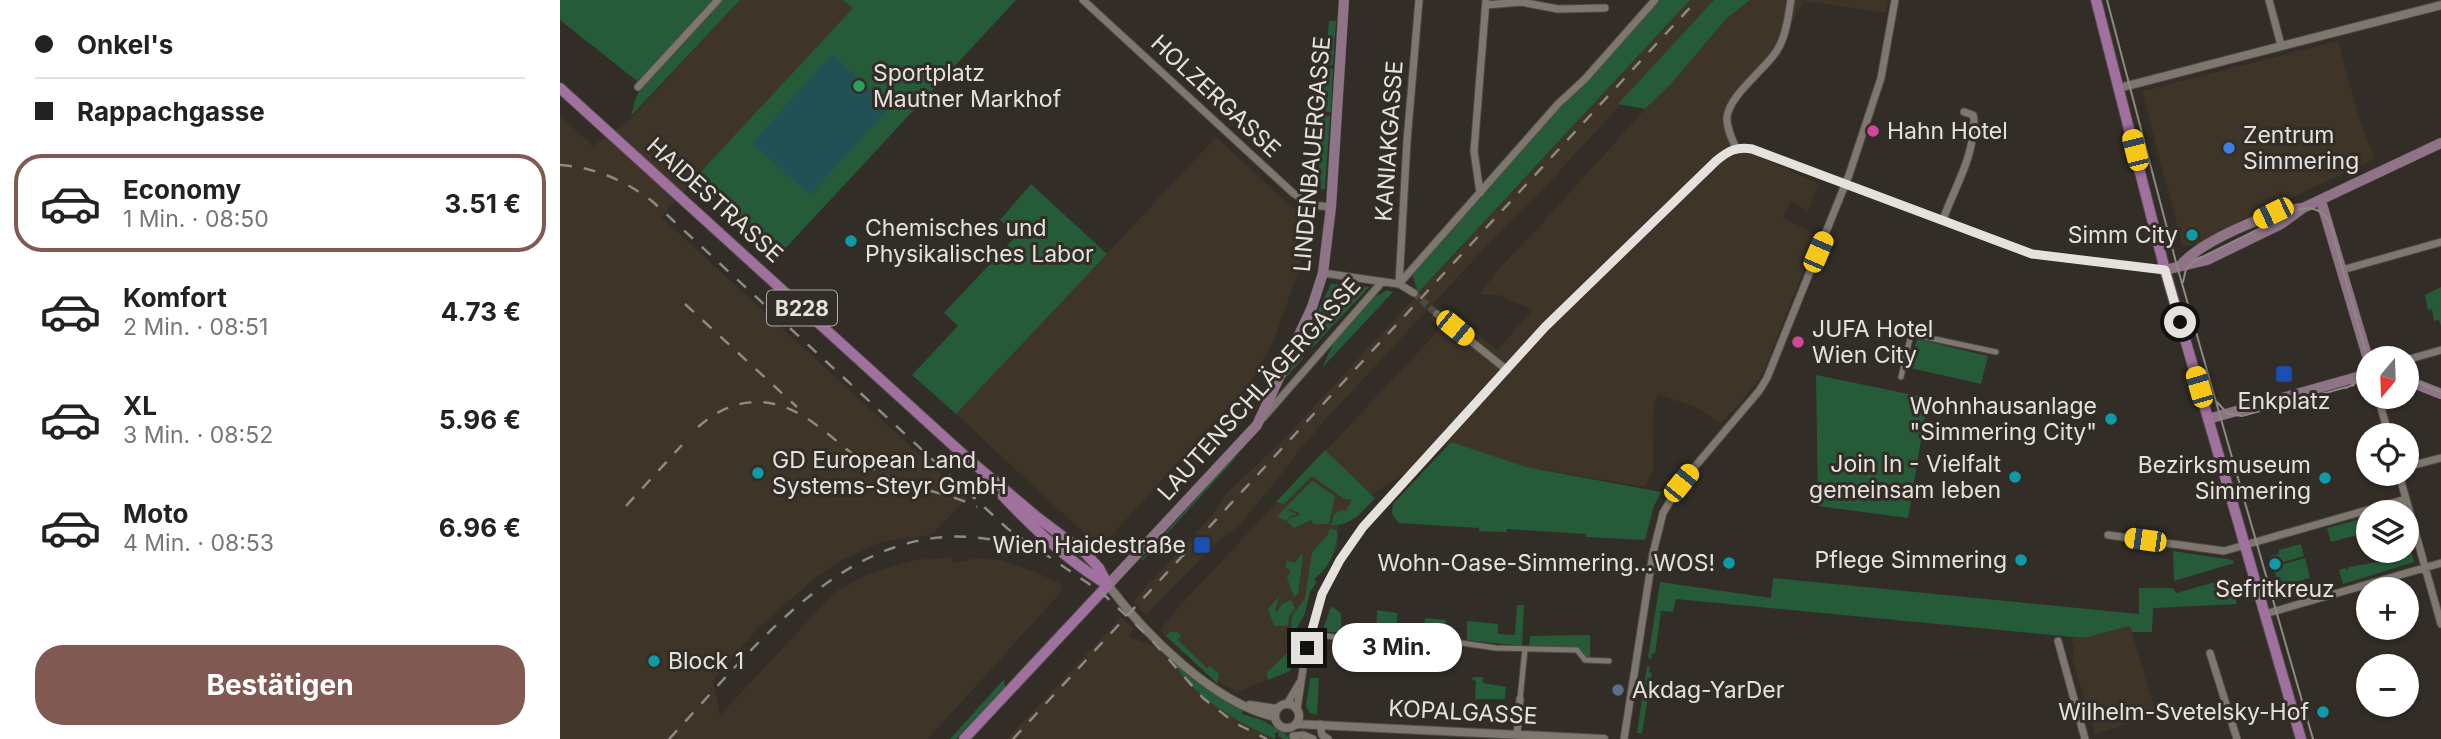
<!DOCTYPE html>
<html lang="de">
<meta charset="utf-8">
<style>
:root{--surface:#fff;--page:#f2f2f2;--text:#222;--muted:#767676;--line:#e0e0e0;--accent:#815953}
body{margin:0;font-family:Inter,sans-serif;background:var(--page);color:var(--text);height:100vh;display:flex;flex-direction:column;font-size:26px;white-space:nowrap}
*{box-sizing:border-box;margin:0}
p{font-size:23px;color:var(--muted)}
.icon{flex:none;width:38px;height:38px;fill:none;stroke:currentColor;stroke-width:2;stroke-linecap:round;stroke-linejoin:round}
.map{position:relative;flex:1;overflow:hidden}
.drawer{display:flex;flex-direction:column;background:var(--surface);width:560px}
.drawer>*{flex:none}
.banner{display:grid;align-content:center;height:154px;padding:0 35px;background:var(--surface)}
.needle{width:46px;rotate:199deg}
.fabs{position:absolute;left:1796px;top:346px;display:grid;gap:14px}
.fabs a{display:grid;place-items:center;width:63px;height:63px;border-radius:50%;background:var(--surface);box-shadow:0 2px 5px #0004;font-size:35px}
.end{position:absolute;width:32px;height:32px;margin:-16px;border:9px solid #e5e2dd;background:#111;box-shadow:0 0 0 4px #111}
.from{border-radius:50%}
.bubble{position:absolute;height:49px;border-radius:24px;background:var(--surface);box-shadow:0 2px 5px #0004;font-size:23px;font-weight:700;line-height:49px;text-align:center}
.car{position:absolute;width:21px;height:42px;margin:-21px -10px;border-radius:9px;box-shadow:0 0 5px 2px #0007;background:linear-gradient(#f5c518 24%,#345 0 40%,#f5c518 0 76%,#345 0 86%,#f5c518 0)}
.banner b{display:flex;align-items:center;gap:24px;height:66px;font-size:26px}
.banner b+b{border-top:2px solid var(--line)}
.banner i{width:18px;height:18px;background:var(--text)}
ul{padding:0;list-style:none}
li{display:flex;align-items:center;gap:21px;height:98px;margin:0 14px 10px;padding:0 21px;border:4px solid transparent;border-radius:28px}
li div{flex:1}
li b{display:block;font-size:26px}
li em{font-style:normal;font-weight:700}
li.on{border-color:var(--accent)}
li>.icon{width:63px;height:63px;stroke-width:1.5}
.action{display:flex;gap:14px;margin-top:auto;padding:14px 35px}
.action a{flex:1;height:80px;border-radius:28px;background:var(--accent);color:#fff;font-size:28px;font-weight:700;line-height:80px;text-align:center}
main{display:flex;flex:1;min-height:0}
.map>svg:first-child{display:block}
.built{fill:#3e3428}
.green{fill:#265b3a}
.water{fill:#225055}
.lines{fill:none;stroke-linecap:round;stroke-linejoin:round}
.minor-tunnel{stroke:#4d4841;stroke-width:7;stroke-dasharray:7 3.5;stroke-linecap:butt}
.pedestrian-casing{stroke:#4f4a45;stroke-width:7}
.minor-casing{stroke:#4f4a45;stroke-width:9}
.tertiary-casing{stroke:#4f4a45;stroke-width:10}
.secondary-casing{stroke:#4f4a45;stroke-width:11}
.primary-casing{stroke:#4f4a45;stroke-width:12}
.pedestrian{stroke:#7d776f;stroke-width:5}
.minor{stroke:#7d776f;stroke-width:7}
.tertiary{stroke:#7d776f;stroke-width:8}
.secondary{stroke:#8f7387;stroke-width:10}
.primary{stroke:#a0709e;stroke-width:10}
.tram{stroke:#8d8983;stroke-width:2}
.rail{stroke:#8d8983;stroke-width:2.5;stroke-dasharray:12 12;stroke-linecap:butt}
.route{stroke:#e5e2dd;stroke-width:9}
.leisure-dot{fill:#2e9e5b;stroke:#322d26;stroke-width:2.5}
.hotel-dot{fill:#d1479c;stroke:#322d26;stroke-width:2.5}
.shop-dot{fill:#3f7fe0;stroke:#322d26;stroke-width:2.5}
.culture-dot{fill:#0f9aa8;stroke:#322d26;stroke-width:2.5}
.transit-dot{fill:#1a4fb4;stroke:#322d26;stroke-width:2.5}
.service-dot{fill:#5c6f8a;stroke:#322d26;stroke-width:2.5}
.labels{text-anchor:middle;dominant-baseline:central;stroke-width:6;stroke-linejoin:round;paint-order:stroke}
.shield{fill:#322d26;stroke:#afaca6;stroke-width:2}
.shield-label{font-size:21px;font-weight:bold;fill:#e5e2dd}
.poi-label{font-size:23px;fill:#e5e2dd;stroke:#322d26;text-anchor:start}
.street-label{font-size:23px;fill:#e5e2dd;stroke:#322d26}
</style>
<main>
<section class="drawer">
<div class="banner">
<b><i class="from"></i>Onkel's</b>
<b><i></i>Rappachgasse</b>
</div>
<ul>
<li class="on"><svg class="icon" aria-label="car" viewBox="0 0 24 24"><path d="M5 17H2v-5l4-1 3-4h7l3 4 3 1v5h-3M9 17h6M6 11h13"/><circle cx="7" cy="17" r="2"/><circle cx="17" cy="17" r="2"/></svg><div><b>Economy</b><p>1 Min. · 08:50</p></div><em>3.51 €</em></li>
<li><svg class="icon" aria-label="car" viewBox="0 0 24 24"><path d="M5 17H2v-5l4-1 3-4h7l3 4 3 1v5h-3M9 17h6M6 11h13"/><circle cx="7" cy="17" r="2"/><circle cx="17" cy="17" r="2"/></svg><div><b>Komfort</b><p>2 Min. · 08:51</p></div><em>4.73 €</em></li>
<li><svg class="icon" aria-label="car" viewBox="0 0 24 24"><path d="M5 17H2v-5l4-1 3-4h7l3 4 3 1v5h-3M9 17h6M6 11h13"/><circle cx="7" cy="17" r="2"/><circle cx="17" cy="17" r="2"/></svg><div><b>XL</b><p>3 Min. · 08:52</p></div><em>5.96 €</em></li>
<li><svg class="icon" aria-label="car" viewBox="0 0 24 24"><path d="M5 17H2v-5l4-1 3-4h7l3 4 3 1v5h-3M9 17h6M6 11h13"/><circle cx="7" cy="17" r="2"/><circle cx="17" cy="17" r="2"/></svg><div><b>Moto</b><p>4 Min. · 08:53</p></div><em>6.96 €</em></li>
</ul>
<div class="action"><a>Bestätigen</a></div>
</section>
<div class="map">
<svg width="1881" height="739" viewBox="0 0 1881 739">
<rect width="100%" height="100%" fill="#322d26"/>
<!-- built -->
<path class="built" d="M180,0H283L293,8L101,217L407,498L372,535L321,542L282,560L254,579L199,627L153,681L160,715L274,593L303,576L354,560L391,557L393,563L418,558L440,560L478,573L501,584L503,590L368,739H0V116L33,146L68,121Z
M1130,0H1156L975,198L934,238L768,417L736,454V456L678,527L660,539L586,615L574,603L576,598L653,514L666,494L723,440Z
M1190,0H1328L1326,13L1244,1L1216,52L1169,112L1174,144L1258,184L1248,211L1231,201L1223,217L1257,236L1205,368L1199,380L1177,407L1160,423L1134,406L1098,395L1094,403L1093,469L1085,487L966,467L891,442L812,495L815,498L797,518L778,525V547L761,573L755,578L756,583L750,592L744,616L733,633L735,653L730,671L677,692L651,678L600,630L623,602L878,331L870,318L880,308L886,309L937,350L973,310L938,295L920,294L940,267L976,230L1085,109L1111,84L1166,19Z
M1778,41L1800,121L1815,159L1748,190L1645,241L1641,240V243L1623,247L1582,91Z
M656,137L735,210L743,221L745,245L738,273L712,345L690,383L540,548L396,414Z
M561,617L573,628L570,637L591,645L595,642L626,679L664,712L715,739H447Z
M1570,626L1597,715L1535,734L1512,659L1514,648L1511,638H1524Z"/>
<!-- green -->
<path class="green" d="M0,0H180L71,116L75,100L82,85L0,20Z
M283,0H456L221,253L137,176L293,8Z
M1098,0H1130L858,293L852,274L1000,107L1022,87Z
M1154,0H1190L1166,19L1111,84L1085,109L1058,104Z
M769,21H776L773,65H765Z
M765,68L773,69L771,112H762Z
M762,115L770,116L765,189H761L759,170Z
M471,184L547,254L396,414L352,375L398,326L384,313L457,235L440,220Z
M771,284L809,287L752,348L749,345L742,353L744,357L724,380Z
M1881,287V326L1879,320L1874,321L1872,309L1868,310L1865,295Z
M827,290L833,292L762,368L775,340L815,295L817,296Z
M1357,339L1428,356L1421,384L1350,368Z
M1256,375L1368,398L1348,518L1258,506Z
M891,442L966,467L1101,492L1094,506L1085,540L1026,537V534L947,529L946,532L919,531V528L839,523L832,514L833,504Z
M765,450L815,498C803,511 790,527 771,525L774,514L781,510L786,511L792,500L784,499L752,476L724,504L716,502Z
M681,452L583,560H581L668,463Z
M752,481L775,496L769,524H754L751,520L734,528L727,521L732,517L739,516V513L730,509L726,510L738,514L731,516L726,521L717,516Z
M1808,517V529L1801,534L1771,542L1767,528Z
M770,529L777,530C778,548 770,568 755,578L756,583L750,592L744,616L731,637L732,616L745,598L752,552L767,536Z
M1848,537L1854,562L1783,584L1779,570L1785,568L1787,570L1789,567L1823,561L1827,558V553L1846,551V538Z
M1741,544L1744,556L1713,565L1710,556L1719,554V550Z
M1613,551L1673,560L1674,563L1614,581Z
M741,554L743,555L738,594L734,597L727,578L731,570L725,568L727,561L735,563Z
M1745,558L1750,578L1719,586L1713,567Z
M1213,578L1579,614V588H1613L1616,593L1670,578L1677,604L1593,608L1592,632H1572L1570,626L1524,638L1116,599L1113,612L1101,611L1095,654L1092,653L1091,659L1088,658L1100,582L1211,598Z
M720,595L715,610L717,611L722,604L731,600L735,608L729,616L728,626H714L708,609Z
M957,605H964L962,646L907,640V621L938,624V634L955,635Z
M771,606L781,613V626L778,632H762Z
M817,610L837,613V623L841,624V634L816,636Z
M865,618L886,620L885,635L897,636L896,638H878L875,630L874,638L862,639Z
M610,632H617L621,635L618,640L647,668L650,666L659,674L657,683L606,636Z
M1030,635V658L1026,659L1020,651L969,646L970,636Z
M734,639L735,653L730,671L708,680L707,672L729,651L731,640Z
M613,661L656,695L683,710L682,714L702,720L727,735L729,739H723L718,736L719,732L715,733V739C681,724 630,696 613,661Z
M1087,666L1090,667L1089,672L1092,673L1082,733H1077Z
M913,677H923V683L946,687L945,699H915L916,681L912,680Z
M750,678H759L757,715L750,713L746,706Z
M444,679L445,687L396,739H390Z"/>
<!-- water -->
<path class="water" d="M272,54L330,107L250,195L192,143Z"/>
<g class="lines">
<!-- minor-tunnel -->
<path class="minor-tunnel" d="M854,293L877,314"/>
<!-- pedestrian casing -->
<g class="pedestrian-casing">
<path id="pedestrian" d="M1341,377L1351,334L1436,352
M750,634L799,640L854,643L888,641L936,648L1017,650L1025,660L1049,661
M960,699L965,649"/>
</g>
<!-- minor casing -->
<g class="minor-casing">
<path id="minor" d="M523,0L733,193L752,205L771,207
M1709,0L1721,45
M926,5L961,2L998,9L1045,8
M78,87L158,0
M1176,148C1172,139 1166,127 1167,117C1169,96 1204,70 1216,52C1226,37 1228,18 1231,0
M920,193L914,151L926,0
M1383,220C1396,183 1413,161 1414,120L1413,115L1404,112
M1782,270L1881,242
M763,273L839,284L854,293
M839,284L998,104L1025,79L1095,0
M839,284L847,141L859,0
M877,314L947,370
M1846,360L1881,350
M1818,397L1829,436
M703,418L822,282
M1846,467L1881,458
M1839,474L1881,624
M1548,535L1664,551L1846,499
M1705,614L1881,563
M1498,641L1525,739
M1650,653L1677,739
M727,704L740,682
M737,709L744,662L762,594L780,560L803,527L985,327L1156,161C1168,151 1176,146 1193,149L1472,254L1605,270
M760,724L762,735L768,739
M957,734L960,699
M733,736L743,735L753,739
M1064,739L1093,553L1103,513L1121,483L1199,391L1207,378L1289,175L1321,78L1335,0"/>
</g>
<!-- tertiary casing -->
<g class="tertiary-casing">
<path id="tertiary" d="M1559,88L1881,5
M548,585C585,634 653,703 715,717
M715 716a12 12 0 1 1 24 0a12 12 0 1 1-24 0Z
M690,705L717,709
M737,724L1044,739"/>
</g>
<!-- secondary casing -->
<g class="secondary-casing">
<path id="secondary" d="M1761,201L1808,359
M1621,265C1640,242 1712,210 1743,208
M1605,270L1647,260L1721,224L1743,208L1881,143
M1846,380L1881,394
M1648,419L1808,374
M548,585L697,425L752,307L763,273L771,207L784,0"/>
</g>
<!-- primary casing -->
<g class="primary-casing">
<path id="primary" d="M1536,0L1605,270L1741,739
M0,88L406,457L477,517L526,554L539,568L548,585
M443,496C474,529 509,562 548,585
M404,739L548,585"/>
</g>
<!-- pedestrian -->
<use href="#pedestrian" class="pedestrian"/>
<!-- minor -->
<use href="#minor" class="minor"/>
<!-- tertiary -->
<use href="#tertiary" class="tertiary"/>
<!-- secondary -->
<use href="#secondary" class="secondary"/>
<!-- primary -->
<use href="#primary" class="primary"/>
<!-- tram -->
<path class="tram" d="M1547,0L1617,266L1753,739
M1623,282L1626,269L1634,261L1737,210C1751,205 1763,210 1770,223L1807,357C1808,372 1800,382 1786,388
M1846,378L1881,392
M1657,402L1668,414L1682,416L1794,385"/>
<!-- rail -->
<path class="rail" d="M0,165C34,167 64,180 92,201L448,529L541,592L589,637L643,698L675,723L707,739
M125,304L237,407
M138,427C155,412 174,402 196,402C250,402 280,454 325,475C354,490 388,492 417,507
M66,506L122,445
M109,739C204,638 308,493 467,549
M453,739L1137,0"/>
</g>
<g class="lines">
<!-- route -->
<path class="route" d="M747,648L762,594L780,560L803,527L985,327L1156,161C1168,151 1177,146 1192,149L1472,254L1605,270L1620,322"/>
</g>
<!-- markers -->
<circle class="leisure-dot" cx="299" cy="86" r="7"/>
<g class="hotel-dot">
<circle cx="1313" cy="131" r="7"/>
<circle cx="1238" cy="342" r="7"/>
</g>
<circle class="shop-dot" cx="1669" cy="148" r="7"/>
<g class="culture-dot">
<circle cx="1632" cy="235" r="7"/>
<circle cx="291" cy="241" r="7"/>
<circle cx="1551" cy="419" r="7"/>
<circle cx="198" cy="473" r="7"/>
<circle cx="1455" cy="477" r="7"/>
<circle cx="1765" cy="478" r="7"/>
<circle cx="1461" cy="560" r="7"/>
<circle cx="1169" cy="563" r="7"/>
<circle cx="1715" cy="564" r="7"/>
<circle cx="94" cy="661" r="7"/>
<circle cx="1763" cy="712" r="7"/>
</g>
<g class="transit-dot">
<rect x="1715" y="365" width="18" height="18" rx="3.5"/>
<rect x="633" y="536" width="18" height="18" rx="3.5"/>
</g>
<circle class="service-dot" cx="1058" cy="690" r="7"/>
<g class="labels">
<!-- shield labels -->
<rect class="shield" x="207" y="290.5" width="70" height="35" rx="5"/>
<g class="shield-label">
<text x="242" y="308">B228</text>
</g>
<!-- poi labels -->
<g class="poi-label">
<text x="313" y="73">Sportplatz<tspan x="313" dy="26">Mautner Markhof</tspan></text>
<text x="1327" y="131">Hahn Hotel</text>
<text x="1683" y="135">Zentrum<tspan x="1683" dy="26">Simmering</tspan></text>
<text x="305" y="228">Chemisches und<tspan x="305" dy="26">Physikalisches Labor</tspan></text>
<text x="1618" y="235" text-anchor="end">Simm City</text>
<text x="1252" y="329">JUFA Hotel<tspan x="1252" dy="26">Wien City</tspan></text>
<text x="1724" y="401" text-anchor="middle">Enkplatz</text>
<text x="1537" y="406" text-anchor="end">Wohnhausanlage<tspan x="1537" dy="26">"Simmering City"</tspan></text>
<text x="212" y="460">GD European Land<tspan x="212" dy="26">Systems-Steyr GmbH</tspan></text>
<text x="1441" y="464" text-anchor="end">Join In - Vielfalt<tspan x="1441" dy="26">gemeinsam leben</tspan></text>
<text x="1751" y="465" text-anchor="end">Bezirksmuseum<tspan x="1751" dy="26">Simmering</tspan></text>
<text x="626" y="545" text-anchor="end">Wien Haidestraße</text>
<text x="1447" y="560" text-anchor="end">Pflege Simmering</text>
<text x="1155" y="563" text-anchor="end">Wohn-Oase-Simmering...WOS!</text>
<text x="1715" y="589" text-anchor="middle">Sefritkreuz</text>
<text x="108" y="661">Block 1</text>
<text x="1072" y="690">Akdag-YarDer</text>
<text x="1749" y="712" text-anchor="end">Wilhelm-Svetelsky-Hof</text>
</g>
<!-- street labels -->
<g class="street-label">
<text transform="translate(656 96) rotate(43)">HOLZERGASSE</text>
<text transform="translate(829 141) rotate(-86)">KANIAKGASSE</text>
<text transform="translate(752 154) rotate(-85)">LINDENBAUERGASSE</text>
<text transform="translate(155 200) rotate(42)">HAIDESTRASSE</text>
<text transform="translate(699 389) rotate(-48)">LAUTENSCHLÄGERGASSE</text>
<text transform="translate(903 712) rotate(3)">KOPALGASSE</text>
</g>
</g>
</svg>
<div class="fabs">
<a><svg class="needle" viewBox="-14 -14 28 28"><path d="M0-13l5 13h-10z" fill="#e53935"/><path d="M0 13l5-13h-10z" fill="#767676"/></svg></a>
<a><svg class="icon" aria-label="locate" viewBox="0 0 24 24"><circle cx="12" cy="12" r="6"/><path d="M12 2v4M12 18v4M2 12h4M18 12h4"/></svg></a>
<a><svg class="icon" aria-label="layers" viewBox="0 0 24 24"><path d="M12 4l9 5-9 5-9-5zM3 14l9 5 9-5"/></svg></a>
<a>+</a>
<a>−</a>
</div>
<i class="end from" style="left:1620px;top:322px"></i>
<i class="end" style="left:747px;top:648px"></i>
<div class="bubble" style="left:772px;top:623px;width:130px">3 Min.</div>
<i class="car" style="left:1575px;top:150px;rotate:346deg"></i>
<i class="car" style="left:1713px;top:213px;rotate:244deg"></i>
<i class="car" style="left:1258px;top:252px;rotate:23deg"></i>
<i class="car" style="left:895px;top:328px;rotate:129deg"></i>
<i class="car" style="left:1639px;top:387px;rotate:344deg"></i>
<i class="car" style="left:1121px;top:483px;rotate:39deg"></i>
<i class="car" style="left:1585px;top:540px;rotate:278deg"></i>
</div>
</main>
